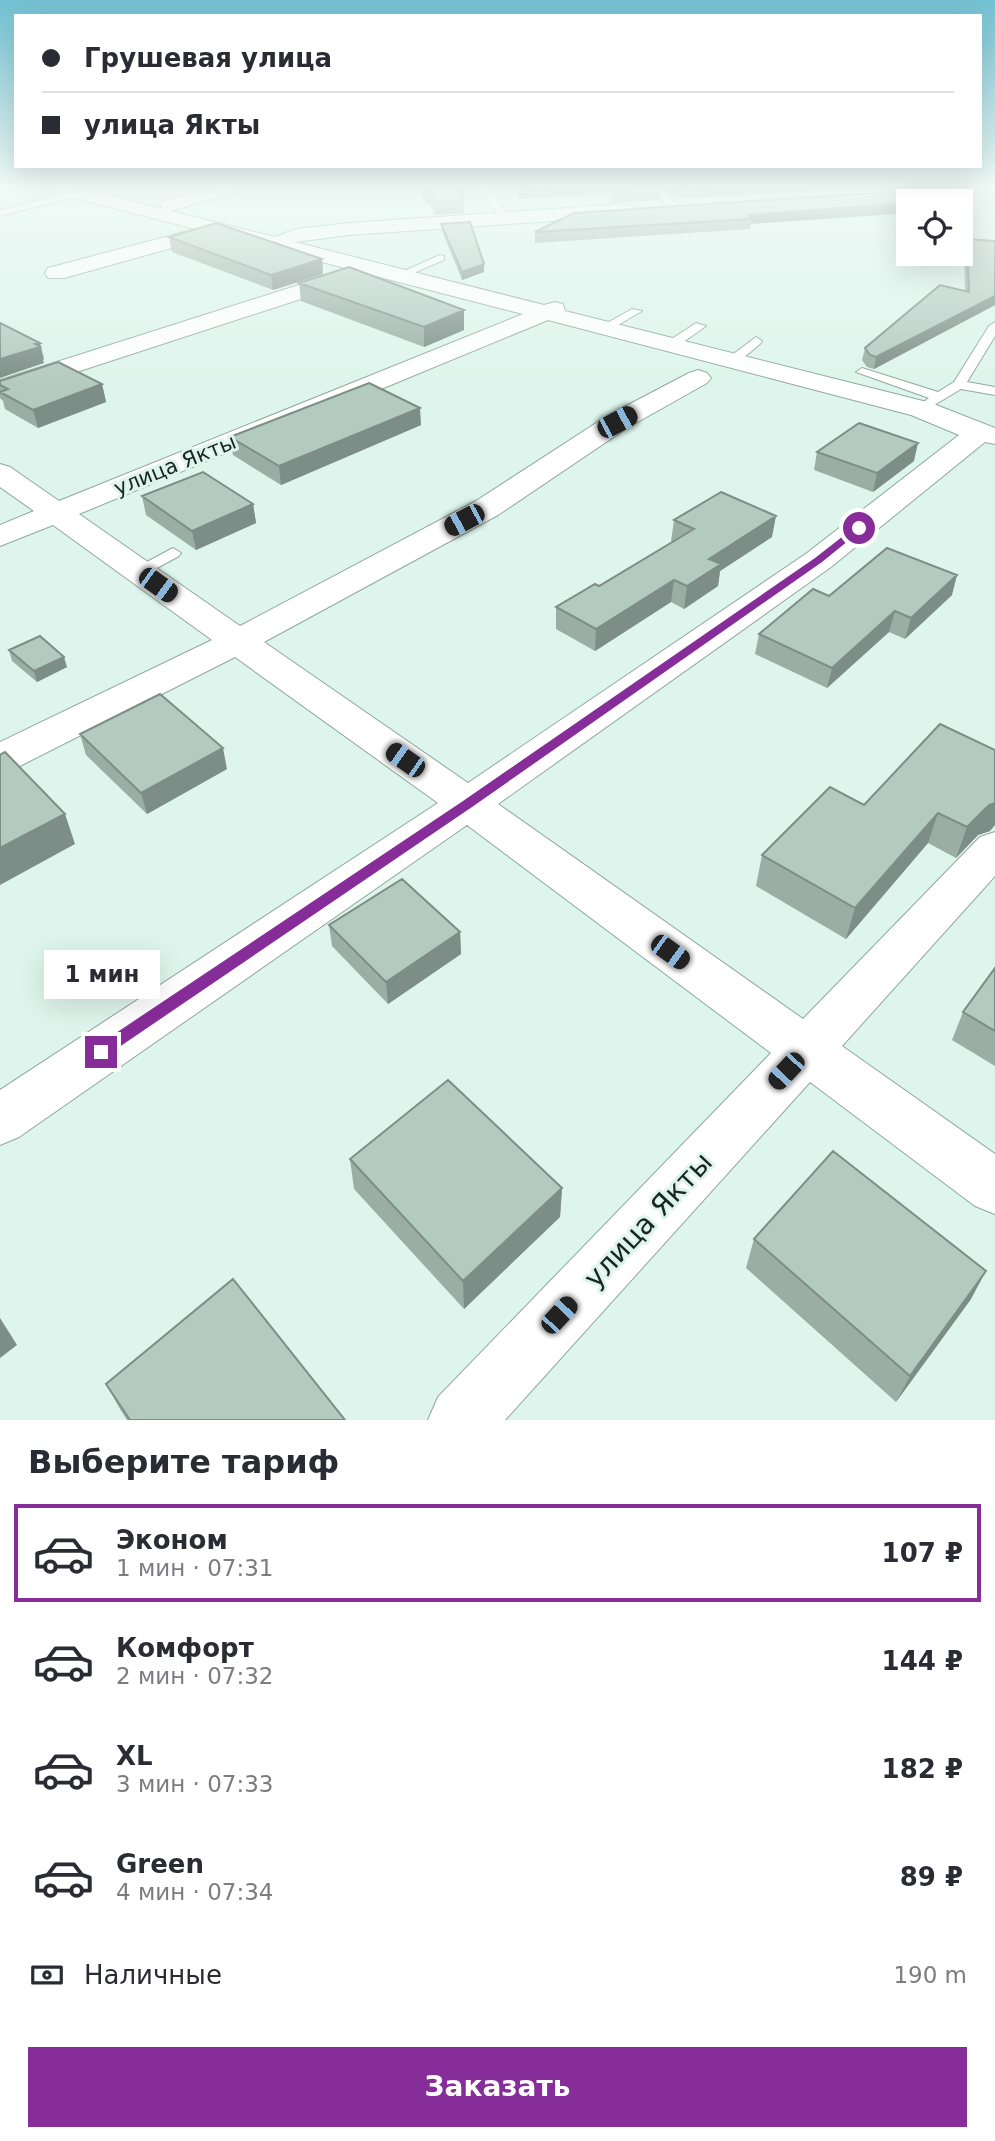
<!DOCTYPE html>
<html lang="ru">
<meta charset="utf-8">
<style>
:root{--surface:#fff;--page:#f7f7f7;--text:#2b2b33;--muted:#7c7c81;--line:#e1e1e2;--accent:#872d99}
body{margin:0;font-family:"DejaVu Sans",sans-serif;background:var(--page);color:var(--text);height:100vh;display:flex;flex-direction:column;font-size:26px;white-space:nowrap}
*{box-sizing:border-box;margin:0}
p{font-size:23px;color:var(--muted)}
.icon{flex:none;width:38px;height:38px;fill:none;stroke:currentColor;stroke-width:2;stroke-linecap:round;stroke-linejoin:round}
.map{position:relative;height:1420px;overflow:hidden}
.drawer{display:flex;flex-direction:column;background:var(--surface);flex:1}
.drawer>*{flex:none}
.top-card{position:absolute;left:14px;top:14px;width:968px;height:154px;border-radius:0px;box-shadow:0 7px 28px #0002;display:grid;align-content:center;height:154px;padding:0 28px;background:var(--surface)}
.tools{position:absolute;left:896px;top:189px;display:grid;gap:14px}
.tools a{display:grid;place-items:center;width:77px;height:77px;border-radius:0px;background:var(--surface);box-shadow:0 7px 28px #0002;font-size:35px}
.end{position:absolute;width:32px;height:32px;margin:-16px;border:9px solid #872d99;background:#fff;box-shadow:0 0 0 4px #fff}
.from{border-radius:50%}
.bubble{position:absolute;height:49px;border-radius:0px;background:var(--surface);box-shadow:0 7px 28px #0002;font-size:23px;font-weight:700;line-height:49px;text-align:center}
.car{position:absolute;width:21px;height:42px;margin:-21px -10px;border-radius:9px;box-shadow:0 0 5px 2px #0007;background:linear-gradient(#222 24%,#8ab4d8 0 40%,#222 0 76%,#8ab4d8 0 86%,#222 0)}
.top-card b{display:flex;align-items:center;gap:24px;height:66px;font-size:26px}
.top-card b+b{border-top:2px solid var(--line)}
.top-card i{width:18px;height:18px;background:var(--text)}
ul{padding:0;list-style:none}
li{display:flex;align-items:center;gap:21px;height:98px;margin:0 14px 10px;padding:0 14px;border:4px solid transparent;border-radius:0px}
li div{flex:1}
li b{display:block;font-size:26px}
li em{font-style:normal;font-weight:700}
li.current{border-color:var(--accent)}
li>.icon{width:63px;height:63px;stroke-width:1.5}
h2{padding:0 28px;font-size:32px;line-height:84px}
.pay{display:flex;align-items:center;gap:18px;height:77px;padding:0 28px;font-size:26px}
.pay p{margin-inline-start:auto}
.primary-button{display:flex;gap:14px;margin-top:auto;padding:14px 28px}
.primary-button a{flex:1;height:80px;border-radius:0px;background:var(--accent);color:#fff;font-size:28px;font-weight:700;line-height:80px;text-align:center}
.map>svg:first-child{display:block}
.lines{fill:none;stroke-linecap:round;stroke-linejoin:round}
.service-casing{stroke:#90a79e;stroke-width:2}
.minor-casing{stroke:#90a79e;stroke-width:2}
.service{fill:#fff;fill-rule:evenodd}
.minor{fill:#fff;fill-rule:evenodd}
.wall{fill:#9aaea6}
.shaded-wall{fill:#7d8d87}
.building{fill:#b3cac1;stroke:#7d8d87;stroke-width:2}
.route{fill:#872d99}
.labels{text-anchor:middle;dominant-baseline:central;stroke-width:6;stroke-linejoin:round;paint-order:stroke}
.far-street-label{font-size:21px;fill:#1c2522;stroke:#ddf5ec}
.near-street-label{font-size:28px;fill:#1c2522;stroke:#ddf5ec}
</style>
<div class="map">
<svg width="995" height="1420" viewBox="0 0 995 1420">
<rect width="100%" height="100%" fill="#ddf5ec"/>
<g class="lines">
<!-- service casing -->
<g class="service-casing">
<path id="service" d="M476,186H486L510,218L508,220H502Z
M650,186H660L676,205V209H670Z
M824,186H835L849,196L841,198Z
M78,190L81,191V195L0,216V210Z
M440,255L444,256V260L404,277L395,275Z
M632,309L642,311L608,331L598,328Z
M995,322V336L967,382L995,387V395L961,389L921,413L914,409L929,398L856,372L862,368L938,392L954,382L989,326Z
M696,323L706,326L675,348H667V342Z
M756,337L762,341L760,344L736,364H728V358Z
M173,548L181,553L179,556L144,575H132L130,571Z"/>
</g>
<!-- minor casing -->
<g class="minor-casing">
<path id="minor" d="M42,186H73L163,209L160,205L163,201L214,186H243L241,190L170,211L275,237L296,229L349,223L625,204L632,206L635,210L625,216L349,235L295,242L544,305L555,302L563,304L565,311L931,403L995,428V444L985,442L831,567L498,804L803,1019L980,837L995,832V876L842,1046L995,1154V1214L975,1206L810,1082L505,1420H428L438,1397L771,1053L467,825L19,1137L0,1145V1090L438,803L235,657L14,769L0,773V742L212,640L53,525L0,546V525L34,511L0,487V464L10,467L59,501L523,314L360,272L362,275L359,280L0,397V380L349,269L218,235L64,278H48L45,273L48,268L195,229L44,190ZM548,320L911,415L959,435L807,553L468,783L264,642L498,515L627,428L707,383L711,378L707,373L698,370L689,373L607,416L476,501L240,626L79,514Z
M917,186L976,188L967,194L856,202L847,196L856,190Z"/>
</g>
<!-- service -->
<use href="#service" class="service"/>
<!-- minor -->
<use href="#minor" class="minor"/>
</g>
<!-- wall -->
<path class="wall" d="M418,186H462L464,190V213L435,215L430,204H426Z
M516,186H653L660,193L659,200L611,203L612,196L618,193L518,199Z
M663,186H825V190L675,199Z
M839,186H879L843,188Z
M905,191L751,224L750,229L535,243V232Z
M441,224L484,264V272L462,280L442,231Z
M169,237L322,259L323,274L273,290L172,252Z
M967,239L995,305L874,369L867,367L862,360L865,348L965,291L964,249Z
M299,283L464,330L424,347L301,301Z
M0,381L102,384L106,402L38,428L5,409L3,401L0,398Z
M421,425L281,485L233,455L230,437Z
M817,452L914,461L873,492L814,470Z
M142,496L253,504L256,523L196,550L146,515Z
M674,520L772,537L720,571L718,586L684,609L671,602L595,651L556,629V607L599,586L673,542L671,541Z
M952,595L905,639L889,632L827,688L755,654L759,634L829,596Z
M9,650L67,667L37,682L12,661Z
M940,724L990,831L978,835L956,858L928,843L846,939L756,886L762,855L864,805Z
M80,734L227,769L147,814L86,755Z
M329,925L460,932L461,954L388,1004L332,946Z
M995,968V1066L952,1040L963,1012Z
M350,1159L562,1188L560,1217L464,1309L354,1189Z
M754,1239L971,1299L896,1402L746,1268Z
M106,1384L345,1420H127L120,1409Z"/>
<!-- shaded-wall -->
<path class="shaded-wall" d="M908,203V213L751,224V219L748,215Z
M322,259L323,274L273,290L271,275Z
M484,264V272L462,280V272Z
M995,296V305L874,369L876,357Z
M464,310V330L424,347V327Z
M40,343L44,359L43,360L44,363L0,378V359Z
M102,384L106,402L38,428L33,410Z
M420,408L421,425L281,485L279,466Z
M918,443L914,461L873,492L877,473Z
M253,504L256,523L196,550L192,531Z
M776,516L772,537L720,571L718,586L684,609L687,586L709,559Z
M957,575L952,595L905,639L911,618Z
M674,580L671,602L595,651L596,629Z
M895,611L889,632L827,688L832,668Z
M64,657L67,667L37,682L34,671Z
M223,748L227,769L147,814L141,793Z
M995,803V825L990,831L978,835L956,858L967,827L989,805Z
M938,813L928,843L846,939L855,908Z
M65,814L75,844L0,885V848Z
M460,932L461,954L388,1004L386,982Z
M562,1188L560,1217L464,1309L463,1281Z
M986,1271L971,1299L896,1402L910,1376Z
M0,1318L17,1345L0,1358Z"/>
<!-- building -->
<path class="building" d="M423,186H462L464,190H460L464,201L434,202L429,192H426Z
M517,186H617L518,192Z
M632,186H653L660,193L612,196Z
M670,186H774L675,192Z
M905,191L922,201H908V203L748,215L751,219L535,232L574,213Z
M470,222L484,264L462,272L441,224Z
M216,223L322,259L271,275L169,237Z
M967,239L995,241V296L876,357L870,355L865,348L940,285L969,292Z
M349,267L464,310L424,327L299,283Z
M0,323L40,343L35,344L40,347L0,359Z
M58,362L102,384L33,410L0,392L8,389L0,385V381Z
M369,383L420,408L279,466L230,437Z
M859,423L918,443L877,473L817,452Z
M203,472L253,504L192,531L142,496Z
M721,492L776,516L709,559L721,564L687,586L674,580L596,629L556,607L595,584L599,586L694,529L674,520Z
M887,548L957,575L911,618L895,611L832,668L759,634L813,589L829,596Z
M40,636L64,657L34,671L9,650Z
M160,694L223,748L141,793L80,734Z
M940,724L995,750V803L989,805L967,827L938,813L855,908L762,855L830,787L864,805Z
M5,752L65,814L0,848V755Z
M402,879L460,932L386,982L329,925Z
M995,968V1031L963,1012Z
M448,1080L562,1188L463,1281L350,1159Z
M833,1151L986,1271L910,1376L754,1239Z
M233,1279L345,1420H130L106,1384Z"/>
<!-- sky -->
<linearGradient id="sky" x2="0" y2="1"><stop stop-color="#72c1d2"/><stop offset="0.48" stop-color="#f0faf6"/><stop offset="1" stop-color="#f0faf6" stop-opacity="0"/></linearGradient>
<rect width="995" height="385" fill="url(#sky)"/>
<!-- route -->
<path class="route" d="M856,526L864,528L822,562L472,807L106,1056H95L93,1052L95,1047L463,801L815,558Z"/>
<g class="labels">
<!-- far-street labels -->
<g class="far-street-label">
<text transform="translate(175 465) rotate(-22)">улица Якты</text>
</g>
<!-- near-street labels -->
<g class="near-street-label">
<text transform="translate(648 1220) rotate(-47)">улица Якты</text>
</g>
</g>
</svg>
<div class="tools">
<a><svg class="icon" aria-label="locate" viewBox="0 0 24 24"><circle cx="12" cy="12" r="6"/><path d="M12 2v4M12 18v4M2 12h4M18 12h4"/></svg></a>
</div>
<i class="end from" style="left:859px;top:528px"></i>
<i class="end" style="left:101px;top:1052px"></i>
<div class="bubble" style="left:44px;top:950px;width:116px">1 мин</div>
<i class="car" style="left:617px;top:422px;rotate:62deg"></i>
<i class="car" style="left:464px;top:520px;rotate:242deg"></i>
<i class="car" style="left:158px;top:585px;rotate:126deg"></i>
<i class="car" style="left:405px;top:760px;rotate:305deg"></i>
<i class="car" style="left:670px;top:952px;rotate:126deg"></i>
<i class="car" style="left:786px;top:1071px;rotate:223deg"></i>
<i class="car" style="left:559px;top:1315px;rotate:43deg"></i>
<div class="top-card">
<b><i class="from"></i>Грушевая улица</b>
<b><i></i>улица Якты</b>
</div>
</div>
<section class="drawer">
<h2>Выберите тариф</h2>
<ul>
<li class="current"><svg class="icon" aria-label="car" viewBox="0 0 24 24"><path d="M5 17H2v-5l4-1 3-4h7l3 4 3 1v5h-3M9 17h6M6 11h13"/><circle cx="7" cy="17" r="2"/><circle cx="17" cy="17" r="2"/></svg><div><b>Эконом</b><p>1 мин · 07:31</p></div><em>107 ₽</em></li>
<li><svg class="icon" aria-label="car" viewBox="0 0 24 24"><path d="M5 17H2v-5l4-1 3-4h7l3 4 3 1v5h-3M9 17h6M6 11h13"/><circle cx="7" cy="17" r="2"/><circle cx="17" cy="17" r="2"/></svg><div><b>Комфорт</b><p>2 мин · 07:32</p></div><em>144 ₽</em></li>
<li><svg class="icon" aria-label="car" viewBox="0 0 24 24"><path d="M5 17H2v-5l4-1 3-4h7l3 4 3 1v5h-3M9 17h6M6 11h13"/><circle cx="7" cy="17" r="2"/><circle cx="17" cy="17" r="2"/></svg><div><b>XL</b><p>3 мин · 07:33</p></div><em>182 ₽</em></li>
<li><svg class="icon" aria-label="car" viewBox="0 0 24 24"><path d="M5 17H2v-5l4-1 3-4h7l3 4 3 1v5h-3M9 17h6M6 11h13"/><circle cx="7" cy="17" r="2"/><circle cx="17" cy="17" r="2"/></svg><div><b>Green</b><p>4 мин · 07:34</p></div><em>89 ₽</em></li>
</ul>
<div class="pay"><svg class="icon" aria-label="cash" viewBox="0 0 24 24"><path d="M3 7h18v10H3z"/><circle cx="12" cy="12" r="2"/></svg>Наличные<p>190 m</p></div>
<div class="primary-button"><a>Заказать</a></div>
</section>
